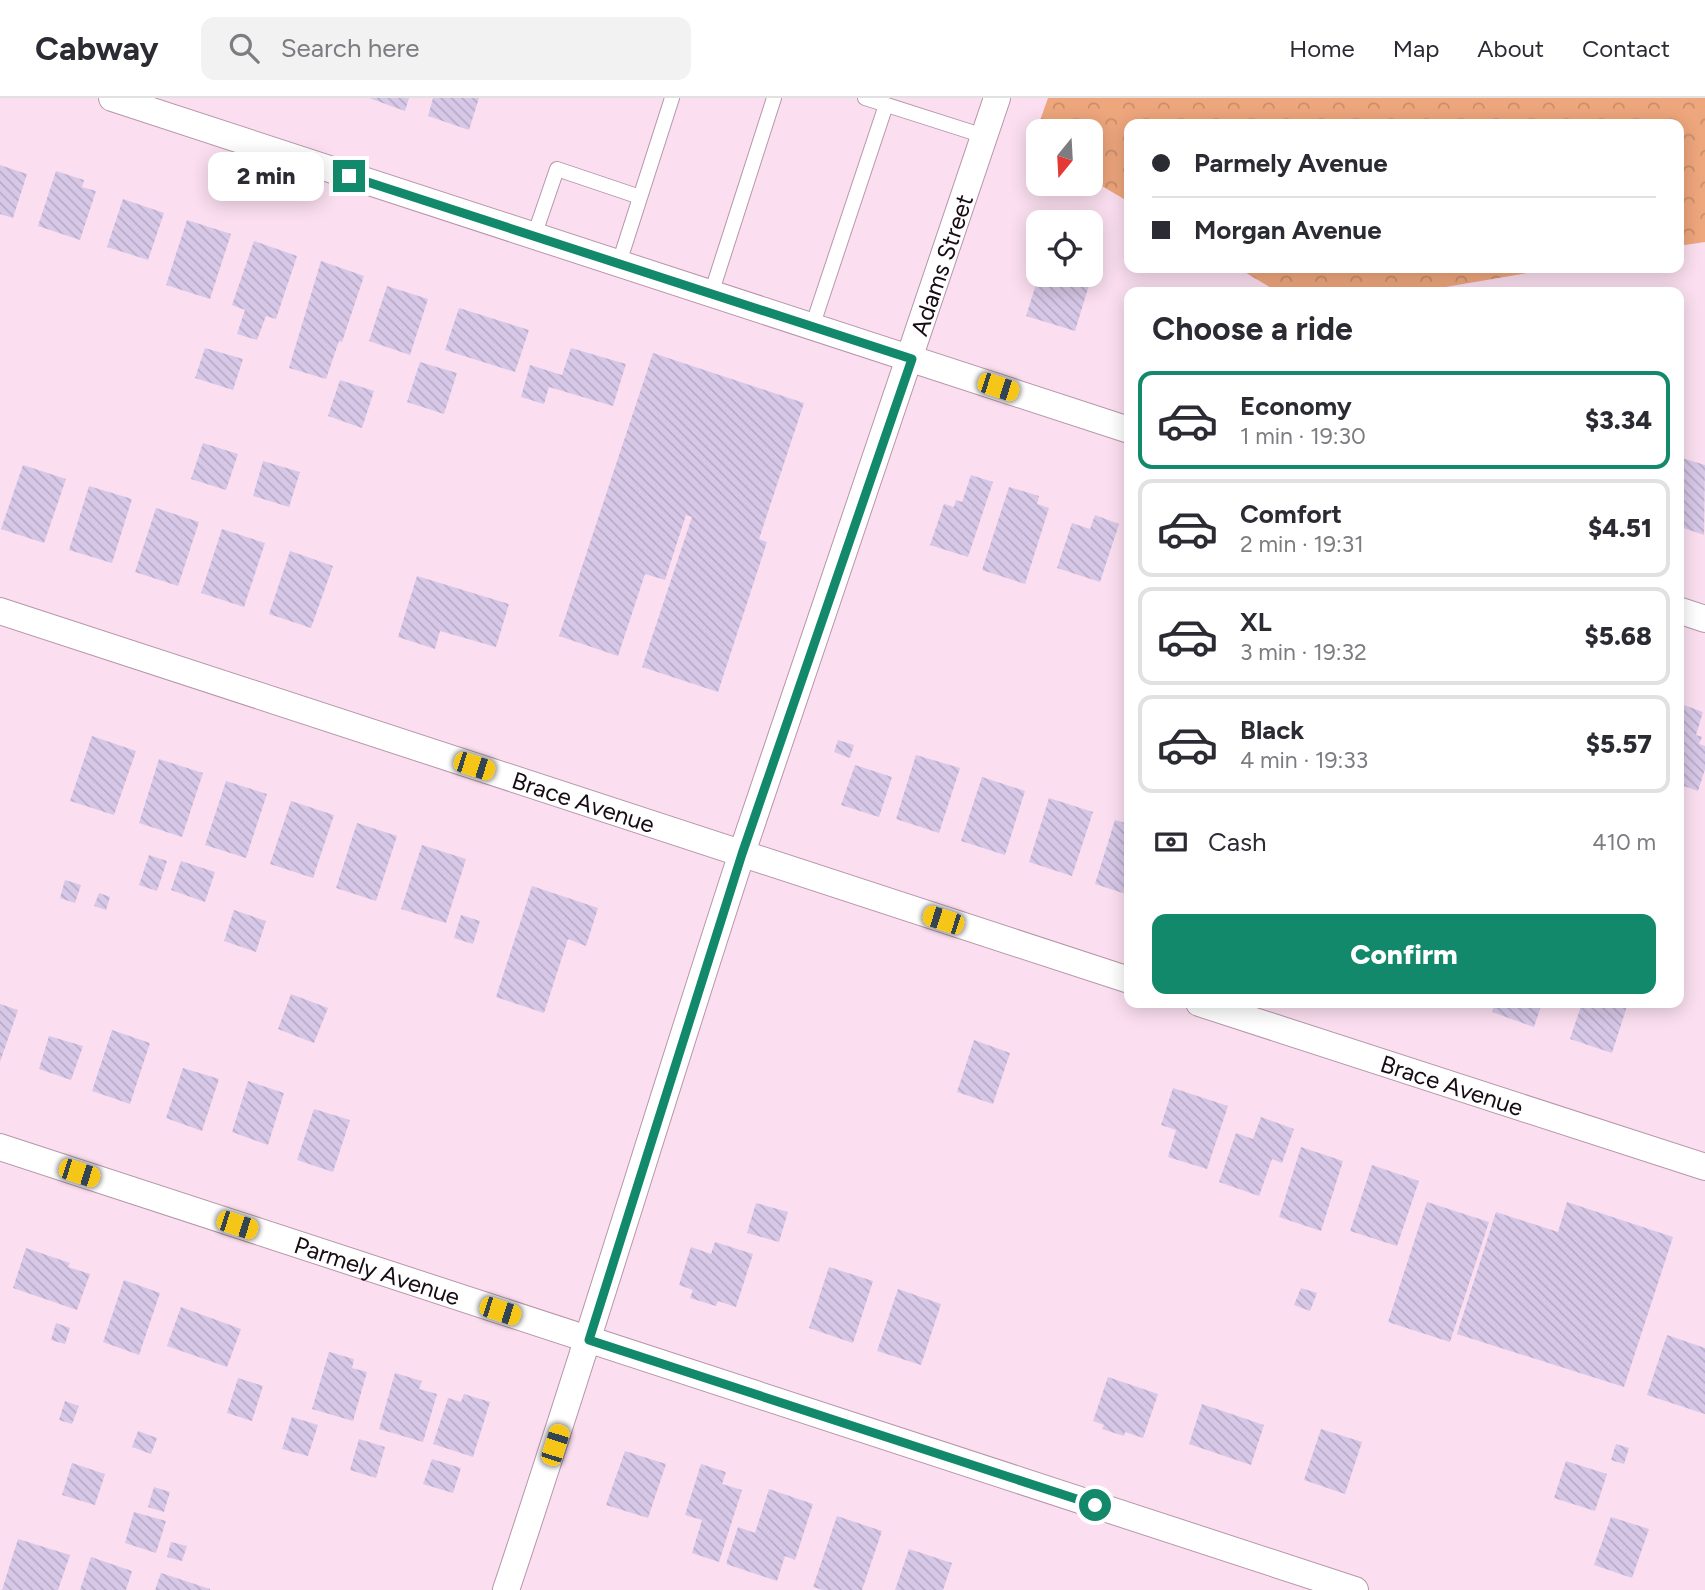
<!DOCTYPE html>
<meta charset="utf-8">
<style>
:root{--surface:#fff;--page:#f2f2f3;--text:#2b2b33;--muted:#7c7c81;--line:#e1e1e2;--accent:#13896b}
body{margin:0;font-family:Figtree,sans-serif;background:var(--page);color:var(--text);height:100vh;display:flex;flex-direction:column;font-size:26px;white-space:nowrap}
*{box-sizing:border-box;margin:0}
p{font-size:23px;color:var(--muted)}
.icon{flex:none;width:38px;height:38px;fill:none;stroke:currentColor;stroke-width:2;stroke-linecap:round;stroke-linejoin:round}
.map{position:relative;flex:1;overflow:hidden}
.sheet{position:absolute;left:1124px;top:189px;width:560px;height:721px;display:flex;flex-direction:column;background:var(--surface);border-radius:14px;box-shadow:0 4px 18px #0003}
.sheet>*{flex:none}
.top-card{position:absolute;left:1124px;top:21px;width:560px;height:154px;border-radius:14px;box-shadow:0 4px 18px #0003;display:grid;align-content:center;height:154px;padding:0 28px;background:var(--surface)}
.needle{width:46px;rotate:198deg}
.tools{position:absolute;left:1026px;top:21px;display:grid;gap:14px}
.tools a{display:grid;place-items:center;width:77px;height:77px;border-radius:14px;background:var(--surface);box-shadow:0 4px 18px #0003;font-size:35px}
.end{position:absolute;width:32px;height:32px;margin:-16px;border:9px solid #13896b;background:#fff;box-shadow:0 0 0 4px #fff}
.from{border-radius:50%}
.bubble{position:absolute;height:49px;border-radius:14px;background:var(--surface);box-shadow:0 4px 18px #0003;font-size:23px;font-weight:800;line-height:49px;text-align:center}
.car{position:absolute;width:21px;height:42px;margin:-21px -10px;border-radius:9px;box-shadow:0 0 5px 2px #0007;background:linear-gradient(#f5c518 24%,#345 0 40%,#f5c518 0 76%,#345 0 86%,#f5c518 0)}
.top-card b{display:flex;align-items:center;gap:24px;height:66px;font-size:26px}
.top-card b+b{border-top:2px solid var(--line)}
.top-card i{width:18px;height:18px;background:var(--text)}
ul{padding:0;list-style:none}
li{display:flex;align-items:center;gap:21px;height:98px;margin:0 14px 10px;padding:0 14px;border:4px solid var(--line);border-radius:14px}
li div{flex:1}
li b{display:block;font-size:26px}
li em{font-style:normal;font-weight:800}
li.selected{border-color:var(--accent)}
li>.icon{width:63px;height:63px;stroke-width:1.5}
h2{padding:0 28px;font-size:32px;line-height:84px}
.pay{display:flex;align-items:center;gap:18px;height:77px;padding:0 28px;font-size:26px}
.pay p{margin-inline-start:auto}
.action{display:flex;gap:14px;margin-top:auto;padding:14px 28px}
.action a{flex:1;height:80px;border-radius:14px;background:var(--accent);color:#fff;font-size:28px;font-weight:800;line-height:80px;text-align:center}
header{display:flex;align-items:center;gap:42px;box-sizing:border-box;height:98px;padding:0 35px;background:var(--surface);border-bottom:2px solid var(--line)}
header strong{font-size:33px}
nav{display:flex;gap:38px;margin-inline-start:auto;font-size:24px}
.search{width:490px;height:63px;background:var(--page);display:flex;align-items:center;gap:18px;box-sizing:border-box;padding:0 24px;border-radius:14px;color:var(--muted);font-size:26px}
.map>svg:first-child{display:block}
.forest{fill:url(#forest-crowns)}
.building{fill:url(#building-back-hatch)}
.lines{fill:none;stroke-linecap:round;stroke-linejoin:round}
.lane-casing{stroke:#b696a9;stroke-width:16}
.street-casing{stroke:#b696a9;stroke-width:28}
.lane{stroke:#fff;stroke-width:14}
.street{stroke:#fff;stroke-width:26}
.route{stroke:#13896b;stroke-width:9}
.labels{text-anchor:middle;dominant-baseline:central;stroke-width:5;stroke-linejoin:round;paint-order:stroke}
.street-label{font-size:24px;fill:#170c13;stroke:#fff}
</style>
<header>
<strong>Cabway</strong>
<div class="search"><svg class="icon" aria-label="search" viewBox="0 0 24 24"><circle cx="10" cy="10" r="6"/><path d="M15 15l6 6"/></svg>Search here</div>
<nav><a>Home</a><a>Map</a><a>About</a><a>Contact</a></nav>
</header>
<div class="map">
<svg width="1705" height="1492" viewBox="0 0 1705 1492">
<defs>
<pattern id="forest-crowns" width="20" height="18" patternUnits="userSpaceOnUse" patternTransform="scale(1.75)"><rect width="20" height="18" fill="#eea67c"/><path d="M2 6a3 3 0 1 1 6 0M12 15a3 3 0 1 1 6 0" fill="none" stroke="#cb8e6a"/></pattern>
<pattern id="building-back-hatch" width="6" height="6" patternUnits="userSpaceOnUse" patternTransform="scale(1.75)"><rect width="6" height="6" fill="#d7c8e8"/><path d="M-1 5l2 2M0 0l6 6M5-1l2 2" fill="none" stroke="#b8abc6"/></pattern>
</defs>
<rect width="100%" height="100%" fill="#fbdff0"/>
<!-- forest -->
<path class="forest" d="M1048,0H1705V144L1678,148V26H1129V104L1090,81V33H1038V49L1032,45Z
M1238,170H1556L1434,191L1362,194H1278Z"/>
<!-- building -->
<path class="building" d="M369,0H409L405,13Z
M433,0H479L469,32L428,18Z
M0,67L27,76L13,120L0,116Z
M56,73L84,82L82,89L96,93L80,142L38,128Z
M123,101L164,115L148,162L107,149Z
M187,122L231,136L210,201L166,187Z
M1090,128L1102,131L1092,163L1096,164L1075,233L1026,218L1039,177H1090Z
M254,143L297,158L276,221L266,218L257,242L237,236L245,212L232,207Z
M321,163L364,178L342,244L339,243L326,281L289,270Z
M387,188L428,201L410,257L369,243Z
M459,210L529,232L515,274L445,252Z
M205,250L243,261L233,292L195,280Z
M571,250L626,266L613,308L549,289L544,306L521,299L530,267L562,277Z
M653,255L804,305L759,441L767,444L718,594L642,569L692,419L686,417L665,482L645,476L618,558L559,538Z
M420,264L457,275L444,316L407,304Z
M340,282L374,293L362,330L328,318Z
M203,345L238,356L226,392L191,381Z
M1682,360L1705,367L1704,437L1678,428V371Z
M263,363L300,374L289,409L253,398Z
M23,367L66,381L44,445L1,431Z
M971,377L993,384L968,459L930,447L944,406L954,409L956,402L962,404Z
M89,388L132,401L112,465L69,452Z
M1009,389L1039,398L1037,406L1049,410L1025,486L982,472Z
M156,410L199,424L178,488L135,474Z
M1095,417L1119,426L1100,484L1057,470L1072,425L1090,431Z
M222,431L265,445L244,509L201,495Z
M290,453L333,468L311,530L269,516Z
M417,478L509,506L496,549L440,533L435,551L398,539Z
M1678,605L1703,614L1696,637L1702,639L1699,646L1705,648V671L1698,693L1678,686Z
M92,638L136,653L114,717L70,703Z
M838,642L854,647L850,660L834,654Z
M916,657L960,670L939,735L896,721Z
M159,661L203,675L182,739L139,725Z
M855,667L892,679L879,719L841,707Z
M982,679L1025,693L1005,757L961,743Z
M226,683L267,696L246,760L205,747Z
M1049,700L1093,714L1072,778L1029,764Z
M291,703L334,717L313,780L270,766Z
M1115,722L1129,726V797L1095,786Z
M357,725L397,738L376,803L336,790Z
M422,747L466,761L446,825L401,811Z
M149,757L167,763L157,793L139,787Z
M181,763L215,774L205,804L171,792Z
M65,782L81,787L75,805L60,800Z
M532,788L598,810L586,848L568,841L544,915L496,899Z
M99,795L110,799L106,812L94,808Z
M234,812L266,823L256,854L224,843Z
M461,817L480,823L473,846L454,840Z
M291,896L328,910L314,945L278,931Z
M1495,905H1542L1534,929L1492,914Z
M1582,905H1628L1612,955L1570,941Z
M0,906L18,912L0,964Z
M112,932L150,945L130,1006L92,993Z
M49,938L83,948L71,982L39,971Z
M974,942L1010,955L993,1006L957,994Z
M183,970L219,981L202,1033L166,1020Z
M248,983L284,995L268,1047L232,1034Z
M1173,990L1228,1008L1207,1071L1168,1059L1176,1032L1161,1027Z
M314,1011L350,1022L333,1074L297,1062Z
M1261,1019L1294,1031L1282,1065L1272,1061L1259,1098L1219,1084L1236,1035L1253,1041Z
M1301,1049L1343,1063L1321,1133L1279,1119Z
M1372,1067L1419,1083L1397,1148L1350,1133Z
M1427,1104L1489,1124L1450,1244L1388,1224Z
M1567,1104L1673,1139L1624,1289L1457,1236L1496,1114L1558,1134Z
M756,1105L788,1114L779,1144L747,1135Z
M715,1144L753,1156L736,1209L718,1203L716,1208L690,1200L693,1192L679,1187L691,1149L711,1156Z
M26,1150L70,1165L68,1169L90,1176L77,1212L13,1190Z
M829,1169L873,1183L853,1245L809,1230Z
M124,1182L160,1195L139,1257L103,1244Z
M1301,1190L1317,1195L1310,1213L1294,1207Z
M898,1191L941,1206L921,1267L877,1253Z
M181,1209L241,1231L227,1269L167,1248Z
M56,1225L70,1230L65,1246L51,1242Z
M1667,1237L1705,1250V1316L1647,1297Z
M329,1254L354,1261L352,1270L367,1274L353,1323L312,1311Z
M395,1275L422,1283L419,1291L437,1296L423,1344L379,1331Z
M1108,1279L1158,1296L1143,1340L1125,1334L1124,1338L1102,1331L1104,1327L1093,1323Z
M238,1280L263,1288L252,1323L227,1315Z
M464,1296L490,1304L473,1359L433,1346L448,1300L461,1304Z
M65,1303L79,1308L72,1326L59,1322Z
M1202,1306L1264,1327L1251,1367L1189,1346Z
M292,1319L318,1327L308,1358L282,1351Z
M1321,1331L1362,1344L1345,1396L1304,1382Z
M138,1333L157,1340L151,1356L132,1349Z
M359,1341L385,1349L376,1380L350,1372Z
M1616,1346L1629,1350L1624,1366L1611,1362Z
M625,1353L666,1366L648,1420L606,1407Z
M432,1361L461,1370L453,1395L423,1386Z
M1566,1363L1607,1376L1595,1413L1554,1400Z
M72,1365L105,1376L95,1407L62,1397Z
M701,1366L726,1374L722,1386L742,1392L719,1464L692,1455L702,1422L685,1417Z
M154,1389L170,1394L164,1414L148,1409Z
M769,1391L813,1406L795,1462L785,1458L777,1483L726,1466L738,1429L755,1435Z
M134,1414L166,1423L156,1455L125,1445Z
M837,1418L882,1433L862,1492H823L813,1489Z
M1611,1419L1649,1431L1632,1480L1594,1467Z
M18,1441L70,1457L58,1492H2Z
M171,1444L187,1448L182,1463L167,1459Z
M909,1451L952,1465L943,1492H895Z
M91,1459L132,1473L126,1492H80Z
M161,1475L210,1491V1492H155Z"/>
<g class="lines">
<!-- lane casing -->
<g class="lane-casing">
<path id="lane" d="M865,0L984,38
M534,138L557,71L640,99
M619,165L672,0
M711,196L774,0
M812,229L886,7"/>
</g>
<!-- street casing -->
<g class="street-casing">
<g id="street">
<path d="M112,0L1129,332"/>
<path d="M1678,512L1705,521"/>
<path id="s1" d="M0,513L1129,882"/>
<path id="s2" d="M1199,905L1705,1069"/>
<path id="s3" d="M0,1049L1355,1492"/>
<path id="s4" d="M506,1492C588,1247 662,1000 742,755C825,503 914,253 997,0"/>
</g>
</g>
<!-- lane -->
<use href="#lane" class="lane"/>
<!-- street -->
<use href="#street" class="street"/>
</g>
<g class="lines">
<!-- route -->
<path class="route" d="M349,78L912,261L742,756L589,1242L1095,1407"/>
</g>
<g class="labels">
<!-- street labels -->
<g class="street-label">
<text stroke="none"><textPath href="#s4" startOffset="1395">Adams Street</textPath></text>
<text stroke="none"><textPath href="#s1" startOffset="614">Brace Avenue</textPath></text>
<text stroke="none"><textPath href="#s2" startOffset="266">Brace Avenue</textPath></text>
<text stroke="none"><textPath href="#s3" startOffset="397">Parmely Avenue</textPath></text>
</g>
</g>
</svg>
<div class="tools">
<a><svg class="needle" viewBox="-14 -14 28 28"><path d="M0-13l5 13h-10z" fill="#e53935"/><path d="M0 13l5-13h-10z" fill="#7c7c81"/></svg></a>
<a><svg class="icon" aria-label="locate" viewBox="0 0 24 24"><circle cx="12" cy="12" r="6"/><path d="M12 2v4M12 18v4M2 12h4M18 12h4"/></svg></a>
</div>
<i class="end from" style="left:1095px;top:1407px"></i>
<i class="end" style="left:349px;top:78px"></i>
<div class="bubble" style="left:208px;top:54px;width:116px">2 min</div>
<i class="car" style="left:998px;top:289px;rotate:108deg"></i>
<i class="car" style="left:474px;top:668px;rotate:108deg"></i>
<i class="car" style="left:943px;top:822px;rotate:288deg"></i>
<i class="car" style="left:79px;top:1075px;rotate:108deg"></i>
<i class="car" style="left:237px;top:1127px;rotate:108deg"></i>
<i class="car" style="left:500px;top:1213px;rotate:108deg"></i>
<i class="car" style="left:555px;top:1347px;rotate:18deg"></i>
<div class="top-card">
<b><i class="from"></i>Parmely Avenue</b>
<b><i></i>Morgan Avenue</b>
</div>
<section class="sheet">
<h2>Choose a ride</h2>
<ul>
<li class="selected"><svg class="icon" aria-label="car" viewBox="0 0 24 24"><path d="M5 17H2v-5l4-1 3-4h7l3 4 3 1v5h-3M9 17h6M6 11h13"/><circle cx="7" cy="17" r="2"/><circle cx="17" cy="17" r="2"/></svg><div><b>Economy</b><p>1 min · 19:30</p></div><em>$3.34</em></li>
<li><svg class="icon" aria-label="car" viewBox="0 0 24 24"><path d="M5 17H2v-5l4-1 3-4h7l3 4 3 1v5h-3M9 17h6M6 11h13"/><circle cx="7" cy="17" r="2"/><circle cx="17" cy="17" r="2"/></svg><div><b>Comfort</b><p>2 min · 19:31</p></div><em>$4.51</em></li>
<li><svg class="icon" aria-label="car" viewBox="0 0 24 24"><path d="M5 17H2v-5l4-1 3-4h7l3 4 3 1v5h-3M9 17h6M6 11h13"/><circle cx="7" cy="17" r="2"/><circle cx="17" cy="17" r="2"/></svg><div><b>XL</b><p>3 min · 19:32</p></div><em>$5.68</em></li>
<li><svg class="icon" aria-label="car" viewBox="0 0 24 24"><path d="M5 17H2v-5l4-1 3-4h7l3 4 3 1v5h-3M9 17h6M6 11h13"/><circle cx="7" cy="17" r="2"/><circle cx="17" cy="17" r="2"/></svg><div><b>Black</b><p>4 min · 19:33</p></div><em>$5.57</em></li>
</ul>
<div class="pay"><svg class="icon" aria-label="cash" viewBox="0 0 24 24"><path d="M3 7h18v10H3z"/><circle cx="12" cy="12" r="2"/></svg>Cash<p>410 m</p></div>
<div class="action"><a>Confirm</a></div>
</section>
</div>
